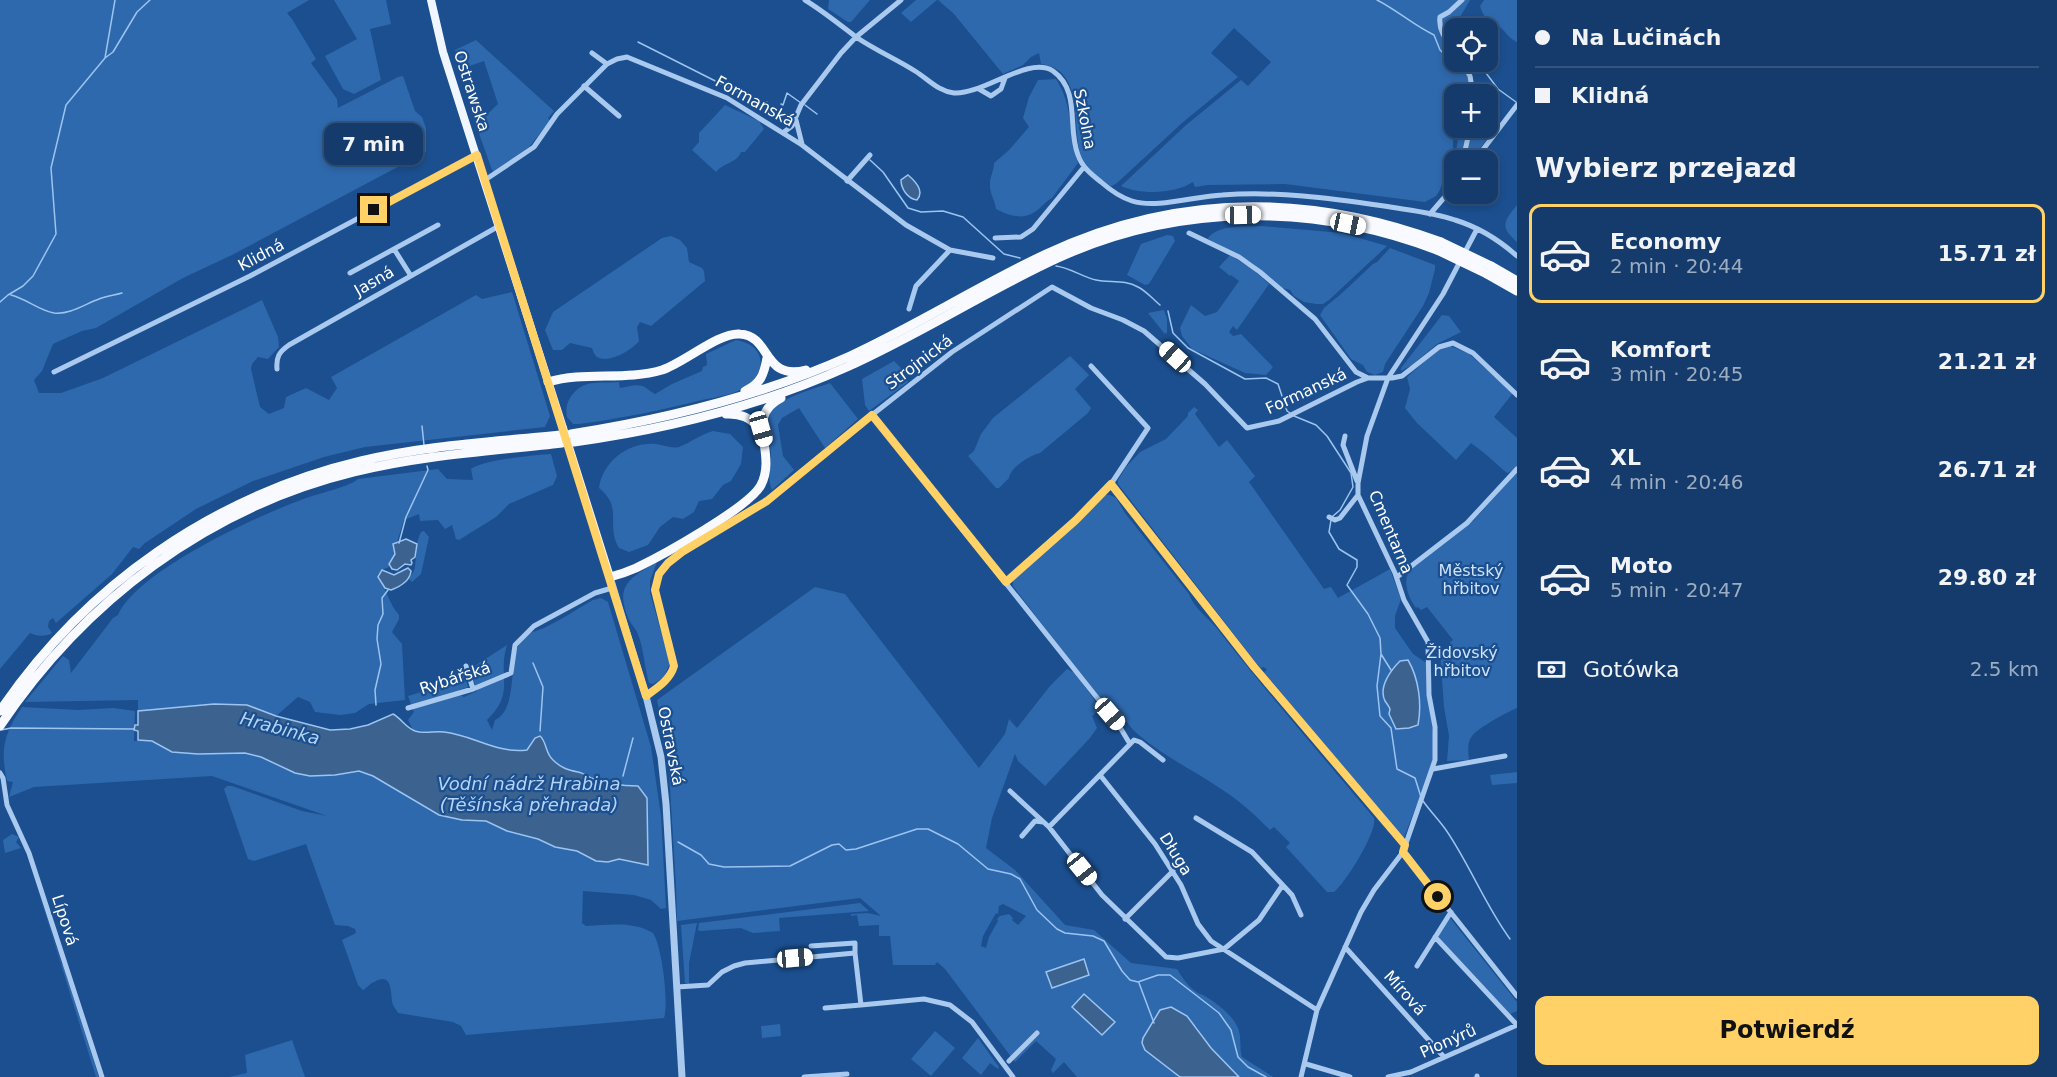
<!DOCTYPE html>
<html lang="pl">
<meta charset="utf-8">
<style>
:root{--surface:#143b6b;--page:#1d4271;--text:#f1f3f6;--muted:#9dadc1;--line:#33557e;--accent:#ffd166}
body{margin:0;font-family:"DejaVu Sans",sans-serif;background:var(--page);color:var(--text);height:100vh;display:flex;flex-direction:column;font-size:22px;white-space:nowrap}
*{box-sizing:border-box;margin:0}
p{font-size:20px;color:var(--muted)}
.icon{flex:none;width:33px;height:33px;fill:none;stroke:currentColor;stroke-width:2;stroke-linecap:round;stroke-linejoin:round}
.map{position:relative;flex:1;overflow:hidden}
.details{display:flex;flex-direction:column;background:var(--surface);width:540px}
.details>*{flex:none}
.banner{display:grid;align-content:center;height:132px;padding:0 18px;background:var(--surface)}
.tools{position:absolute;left:1444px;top:18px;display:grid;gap:12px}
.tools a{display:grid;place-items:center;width:54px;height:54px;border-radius:12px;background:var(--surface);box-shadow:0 3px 9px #0003,0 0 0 2px var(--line);font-size:30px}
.end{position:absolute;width:27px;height:27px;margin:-14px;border:8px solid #ffd166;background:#111;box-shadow:0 0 0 3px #111}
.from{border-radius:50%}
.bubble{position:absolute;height:42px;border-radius:12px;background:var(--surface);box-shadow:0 3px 9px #0003,0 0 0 2px var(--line);font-size:20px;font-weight:700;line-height:42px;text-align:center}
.car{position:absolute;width:18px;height:36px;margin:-18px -9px;border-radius:8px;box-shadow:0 0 4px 2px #0007;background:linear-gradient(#fff 24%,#345 0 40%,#fff 0 76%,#345 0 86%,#fff 0)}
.banner b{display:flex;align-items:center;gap:21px;height:57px;font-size:22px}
.banner b+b{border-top:2px solid var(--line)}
.banner i{width:15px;height:15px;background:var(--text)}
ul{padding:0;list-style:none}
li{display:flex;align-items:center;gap:18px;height:99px;margin:0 12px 9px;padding:0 6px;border:3px solid transparent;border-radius:12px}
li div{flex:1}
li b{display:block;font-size:22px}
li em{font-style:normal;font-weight:700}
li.active{border-color:var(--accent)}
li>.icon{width:54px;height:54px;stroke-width:1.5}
h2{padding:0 18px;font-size:27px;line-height:72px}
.pay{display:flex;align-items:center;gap:15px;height:66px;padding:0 18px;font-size:22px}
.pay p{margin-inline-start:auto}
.cta{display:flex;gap:12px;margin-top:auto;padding:12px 18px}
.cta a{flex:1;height:69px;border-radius:12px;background:var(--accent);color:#111;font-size:24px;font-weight:700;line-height:69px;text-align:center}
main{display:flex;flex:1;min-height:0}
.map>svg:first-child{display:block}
.green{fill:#2e69ad;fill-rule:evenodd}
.water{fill:#3c6290;stroke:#9cc4f0;stroke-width:1.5}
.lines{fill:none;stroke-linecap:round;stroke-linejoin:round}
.stream{stroke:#9cc4f0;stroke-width:1.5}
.minor{stroke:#a9c9ee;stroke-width:5}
.tertiary{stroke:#a9c9ee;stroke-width:7}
.primary{stroke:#f0f6ff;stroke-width:8}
.trunk{stroke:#f8faff;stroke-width:9}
.primary-bridge{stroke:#f0f6ff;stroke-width:8}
.trunk-bridge{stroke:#f8faff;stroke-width:9}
.route{stroke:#ffd166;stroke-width:8}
.labels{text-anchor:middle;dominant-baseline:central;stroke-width:4.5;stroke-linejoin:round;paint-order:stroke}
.street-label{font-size:16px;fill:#fff;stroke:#1b4f8f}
.park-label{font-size:16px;fill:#cfe3fa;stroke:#1b4f8f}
.water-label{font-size:18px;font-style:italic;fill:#b5d3f5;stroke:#1b4f8f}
</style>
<main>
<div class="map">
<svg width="1517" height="1077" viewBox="0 0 1517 1077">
<rect width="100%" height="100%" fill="#1b4f8f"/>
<!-- green -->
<path class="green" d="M0,0H309L287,13L292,19L316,59L311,63L337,99L338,108L398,77L403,76L415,111L422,117L426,128V152L232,255L183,278L96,328L82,331L53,344L42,371L34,380L39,393H61L103,378L262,300L278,337L279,347L268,359L258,357L252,364L251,369L260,407L269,414L284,408L286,397L306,388L329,400L337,388L331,377L476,295L482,299L512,292L550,416L545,427L365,447L324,457L253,481L196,509L145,543L139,549L133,547L112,574L56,623L53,618L49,621L48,627L52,633C46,637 36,636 30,633L0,669Z
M334,0H386L391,24L370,29L381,80L354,94L343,89L325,56L357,39Z
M829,0H870L851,22H848L828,9Z
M916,0H937L911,22L901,13Z
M938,0H1470L1460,17L1462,28H1455V62H1461L1477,94H1455V128H1488V125L1491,134L1471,160H1455V169H1454L1458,137L1453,129V148L1440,190L1436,196L1425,202L1285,184L1208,185L1195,187L1193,182C1175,194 1141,195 1121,186L1185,126L1241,80L1248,86L1271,62L1234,28L1211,53L1238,77L1182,123L1117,183L1110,187C1100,179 1089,171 1083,160C1069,131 1088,70 1041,64L1039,53L1031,57L1023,65L1003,74L954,14Z
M1484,0H1517V42C1510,39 1508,35 1503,30C1493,19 1485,23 1480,6Z
M476,40L554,111L548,118L550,121L529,147L494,171L492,170L476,125L498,104L484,61L461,69L455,50Z
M1056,79C1074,107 1068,133 1078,163L1052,198C1044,202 1041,209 1033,213C1022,220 1007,215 996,209C995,200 989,193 990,183C990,176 994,171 994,163L1009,150L1029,127L1023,118L1029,97L1038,80Z
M725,105L759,121L764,129L745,152H741C737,163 723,163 716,172L692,150L699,142V133Z
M1517,205V242C1500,227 1503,222 1517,205Z
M1262,226L1342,233L1387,246L1329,300L1323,304H1316L1304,302L1294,296L1290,290L1282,288L1251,262L1209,240L1208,238C1219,224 1246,227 1262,226Z
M1167,235L1173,236L1175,241L1149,284L1145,285L1127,275L1141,244Z
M671,236L680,240L687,248L689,262L702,268L704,271L705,281L651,326L640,322L637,327L639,341C632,350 609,364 597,357C595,356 593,351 592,348L570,343L562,350H553L545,330L553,312L662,238Z
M1390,248L1435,265V269L1429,293L1423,306L1385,364L1383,372L1375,375L1367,372L1363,365L1351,359L1320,315L1324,308L1341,294L1373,264L1377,262Z
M1230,255L1252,269L1269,284L1237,330L1233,326L1229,332L1233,336L1241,334L1273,367L1266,375L1245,373L1192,349L1182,336L1180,328L1191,305L1205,316L1217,312L1239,281L1231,275L1230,276L1219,267Z
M1164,310L1167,319V334L1166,332L1165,334L1164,333L1148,313Z
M1442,315L1449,316L1461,332L1437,344L1412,365L1401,371V368Z
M736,340C745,342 755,345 759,355C763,365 758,377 750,384C738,394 717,397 702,400C661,410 620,419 579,424H573L567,417C566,410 566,404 570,398C583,378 598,384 619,382L620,388C627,387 636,384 642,386C647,387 650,392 655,394L672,384L702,371L703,367L707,365L706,354Z
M1450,346L1468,353L1513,393L1494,417L1517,438V466L1512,471L1507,473C1494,462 1484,452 1471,443L1456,460L1417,423L1405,408L1410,389L1407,377L1440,348Z
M1070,356L1089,375L1075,389L1091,408L1088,413L1040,453C1030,455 1010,468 1009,478L999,488H996L968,456L974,451L981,434L993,418Z
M894,361L903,370L908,382L869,411L865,405L862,379Z
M830,383L858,419L825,448L799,408L782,418L778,425L783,456L794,470L772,490C766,478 772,466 771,453C770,441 763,427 768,415C775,399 814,389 830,383Z
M1194,407L1198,410L1195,414L1219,447L1227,440L1255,476L1249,482L1324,589L1331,587L1338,598L1390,569L1401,599L1395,616V628L1413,654L1428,664V698L1433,733V763L1403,840L1264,672L1267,670L1264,667L1261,668L1257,664L1118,484V480L1126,467L1140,452L1166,439L1188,416V413Z
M713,431L730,434L743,447L741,464L731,481L723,485L712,499L699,501L694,512L683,519L673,517L660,527L648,545L629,552L619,548C605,525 624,508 599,488C603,461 628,442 656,444C664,445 671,449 679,447C690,443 699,435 713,431Z
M551,454L557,476L553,485L509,504L496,517L459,540L456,539L452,525L445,529L438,520L420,521L419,514L404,520L397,542L394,543L395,554L389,564V567L382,570L378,577C387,590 389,604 399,615V619L392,632L402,644L405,700L369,704L355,713L340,715L315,712L310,702L298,697L276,716L247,705L214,704L138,711V700L25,702L63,656L69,660L71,673L113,618L118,615C138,570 259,515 306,498C318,494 351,486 358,479L438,469L447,479L473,480L471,469C483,460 534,455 551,454Z
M1517,472V708C1507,712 1478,728 1472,736C1467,742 1468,752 1469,760L1447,761L1449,736L1444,707L1440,652L1451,644L1450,642L1453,640L1427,607L1421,610L1418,607L1416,608C1407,596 1402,580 1411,567L1474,520Z
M1103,495H1110L1116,498L1125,513L1189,594C1194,609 1209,618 1218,630C1268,694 1322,756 1374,818C1378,831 1345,884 1334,892H1327L1286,847L1290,843L1274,827L1270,830C1255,815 1240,801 1221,789C1195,771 1165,757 1140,736C1125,724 1124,711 1103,704L1013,586V581L1017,575L1061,538Z
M424,531L429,537L421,574L412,582L409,579C411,575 415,571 415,566C417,554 415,543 421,532Z
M657,562L650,581V593L670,663L664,677L653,684L649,683C644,666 644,648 637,632C635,628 631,624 629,620C614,585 630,578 657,562Z
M815,587L845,594L979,768L1005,734L1009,719L1017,728L1050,686L1067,669L1075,673L1101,709L1092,716L1097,728L1090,738L1045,786L1018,761L1015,754L992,818L986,848L1015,870L1065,925L1094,930L1131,963L1177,969C1182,977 1187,985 1195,991C1199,994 1204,995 1208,998C1219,1005 1233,1016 1238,1028C1242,1038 1239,1047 1242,1057L1273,1077H1239L1211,1048L1196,1026L1156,1016L1143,1038L1145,1050L1180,1077H1077L1064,1062L1053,1073L1051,1070L1056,1059L1036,1041L1015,1062L945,969L937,962L935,965H893L890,936H879V925L859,926L857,915L851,916V914L868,913L881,916L860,898L677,921L676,887L668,755L657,700ZM1003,904L1026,916L1018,925L1012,920L1013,918L1009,914L1000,916L997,919L998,921L989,937L986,948L981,946L983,936L996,913L998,914L999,906Z
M601,598L608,602L651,747L661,816L666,908L661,909L651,900L634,895L583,891L582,923L586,926C609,925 633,921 653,933C662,946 669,1003 664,1018L466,1035L461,1026L453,1022L398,1013C397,1011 394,1007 393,1005C390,996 394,970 374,982C369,984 367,988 363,990L358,985L342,940L356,933L355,929L348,926L335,925L306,844L254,861L248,859L224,789L227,786H232L302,811L327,816L212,776L34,787L9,797L13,782L7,781C0,748 4,734 22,707L78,710L113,708L135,711L134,741H152L172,752L245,753L261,757L295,773L310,776L335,775L359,771L373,776L414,799L430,811L462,820L486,821L507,831L538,839L555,847L577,851L596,861L608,862L619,859L648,865L647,798L638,786L619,784L592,778L579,772H570L551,759L546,750L544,740L535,738L527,750H505L458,735L413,730L408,720L414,712L408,696C428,690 447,685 464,672L468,687L459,690L460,695L464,697L477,691L470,669L507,645C497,677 516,692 487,720L492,730L495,720C520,708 506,657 523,638C529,632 537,631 544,628C561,620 577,609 593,600Z
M1517,772V783L1492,785L1490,775Z
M12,834L19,837L16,842L21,848L5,853L3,840Z
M37,887L62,965H63L99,1077H96Z
M860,903L869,911L779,918L780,931L753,933L741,928L700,931L698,930L699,923Z
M1450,918L1517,1002V1011L1510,1014L1438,937Z
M697,923L689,963V984L685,983L681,925Z
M780,1024L781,1036L762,1038L761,1026Z
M935,1031L955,1048L931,1076L911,1059Z
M978,1038L999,1067L998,1069L990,1063L981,1075L962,1058Z
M292,1040L305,1077H229L247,1073L245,1055Z"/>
<!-- water -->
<path class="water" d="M908,175C915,181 925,191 917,200C908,199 901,189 901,180Z
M406,539L417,544L415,557L411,560L412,563L411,565L405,564L397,570L392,569L389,564L395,554L393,544Z
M408,568L411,571C410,581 399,587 391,590L385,588L378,577L382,570L394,575Z
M1408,660C1419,679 1422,704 1418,725L1409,728L1396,729L1389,714L1390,709C1389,706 1387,704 1385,701C1378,687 1391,670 1400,661Z
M214,704L247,705L276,716L330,730L350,729L368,725L393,714C402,719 405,727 415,731C424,734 434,731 444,732C473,735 497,754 527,750L535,738L540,736C547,742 545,753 553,760C561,768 568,770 578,772C583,773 587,776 591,778C605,783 623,786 638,786L647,798L648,865L619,859L608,862L596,861L577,851L555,847L538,839L507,831L486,821L462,820L439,815L373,776L359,771L335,775L310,776L295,773L261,757L245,753L198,754L172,752L152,741L138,740V731L134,730L135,725H138V711Z
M1084,959L1089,975L1052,988L1046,972Z
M1084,994L1115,1022L1102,1035L1072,1007Z
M1171,1007L1187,1016L1211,1048L1239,1077H1180L1145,1050L1142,1043L1143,1038L1160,1010Z"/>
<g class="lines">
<!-- stream -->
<path class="stream" d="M1377,0C1397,10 1413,25 1434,35L1440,50L1463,72H1466
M638,42L755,101L767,102
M105,58L115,0
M1471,72L1486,73L1498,89L1516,102
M781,104L783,105L787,93L801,103
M805,105L817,114
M870,160L883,172L908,208L921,212L943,211L963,217L1004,254L1020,258
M1056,266C1071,268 1082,277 1096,280C1110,283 1125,279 1138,287C1146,291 1153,299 1160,305
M11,295C27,299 38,310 54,313C70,315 85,304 99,299C107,296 115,295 122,293
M0,302L8,295L23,286L33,276L56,234L51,168L66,105L105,58L113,52L137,12L150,0
M1168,311L1173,333L1188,348L1245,379L1266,378L1278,384L1287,411L1290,413
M1294,416L1316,425L1327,436L1351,473L1353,487L1340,510L1333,516
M422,426L424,445
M1331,520L1329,532L1339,549L1357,560V567L1347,585L1368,614L1380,638L1381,654L1391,670
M399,543L406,517L428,470L427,466
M1381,654L1377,686L1380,716L1391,728L1397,769L1415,778L1421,797
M533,663L543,687L540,731
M376,705L375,690L381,664L377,639L378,625L383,614L382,598L388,590
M1,730L11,728L134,729
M623,776L633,738
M1423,801C1430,811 1439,820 1446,830C1470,865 1485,905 1510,939
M678,842L701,855L709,864L724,867L790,866L832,845L839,844L846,850L856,849L917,829H928L958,844L988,869L1011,874L1020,879L1037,910L1057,929L1065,933L1093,936L1104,941L1122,971L1130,980L1138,982L1158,975H1170L1219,1013L1231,1030L1238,1057L1248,1067L1266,1077
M1139,983L1154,1023"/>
<!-- minor -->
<path class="minor" d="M805,0C823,11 839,24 856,37C875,50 896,59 915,71C928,79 938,91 954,93C983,95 1029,55 1053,71C1081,91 1067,128 1078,155C1082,167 1091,174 1101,182C1110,190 1120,197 1132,201C1157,209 1195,196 1222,195C1277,191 1329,198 1384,206C1407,210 1432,212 1455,220C1478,227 1499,240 1517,256
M1455,52C1447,41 1438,31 1440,17L1449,12L1462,0
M592,53L607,64
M1462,62L1470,76L1473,94
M584,86L619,116
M979,89L991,96L1001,89L1005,78
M796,120L802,144
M784,132L792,126L801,105L841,53L856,37L901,0
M1463,160L1470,128
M1475,160L1517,105
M485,180L534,147L557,114L607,64L617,59L627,57L727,98L802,145L906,225L950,250L993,258
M847,181L870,155
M1430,214L1455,185
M1189,233L1239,257L1260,272L1315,319L1356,372L1368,378H1392L1402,376L1439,347L1453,343L1473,353L1517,395
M995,238L1021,237L1033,229L1084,167
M394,249L411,276
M350,273L438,225
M909,309L916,286L950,250
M277,369C276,357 279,352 289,345L499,226
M54,372L250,276L477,155
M872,415L1118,724L1130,744
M1345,436L1343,445L1357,481
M1111,484L1254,667L1405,845
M1329,517L1335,520L1340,518L1358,495
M1397,577L1467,523L1517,469
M1006,582L1076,520L1111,484L1148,428L1091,366
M466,666L473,689
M646,696C660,686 676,677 673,658L655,593L657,578L665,565L682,552L767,501L872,415L952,352L1052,287L1091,308L1123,320L1144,331L1205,384L1247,428L1279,421L1357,382L1368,378
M408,708L473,689L511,673L515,645L534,626L595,593L612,588
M1433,769L1505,756
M0,773L3,778L7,805L29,853L102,1077
M1100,775L1155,844L1181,885L1198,924L1211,941L1317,1010
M1010,791L1049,827L1102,895L1166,957L1178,958L1224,949L1259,920L1282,886
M1196,818L1252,852L1292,895L1301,915
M1049,827L1134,740L1140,742L1163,760
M1022,836L1035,821L1043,822
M1403,852L1517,996
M1125,919L1173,871
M1435,937L1517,1025
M811,946L855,943V953
M1345,947L1444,1057
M1417,966L1451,912
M677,987L708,985L722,972L734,966L745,963L855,953L861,1005L924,999L950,1005L972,1022L1013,1077
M825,1008L861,1005
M1009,1061L1037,1033
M1306,1064L1350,1077
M1477,1076V1077
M804,1077L847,1074
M1301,1077L1317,1010L1361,912L1374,890L1403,852L1435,760V727L1429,695L1428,642L1404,600L1395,573L1358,495V483L1367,436L1388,378L1443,294L1477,229
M1388,1077L1411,1072L1517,1025"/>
<!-- tertiary -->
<path class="tertiary" d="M610,577L646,696L661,757L666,804L682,1077"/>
<!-- primary -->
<path class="primary" d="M431,0L443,52L563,428
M569,447L610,577"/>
<!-- trunk -->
<path class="trunk" d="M1491,266L1517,281
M1487,274L1517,291
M548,382C585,371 625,381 662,370C684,363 719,332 740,334C772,336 762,381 806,370
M745,391C761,384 764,374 767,358
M726,414C741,413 750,418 761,429
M571,434C668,419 761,396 850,356C917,325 980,285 1046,254C1176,193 1308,193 1441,242
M574,442C668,429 760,406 847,367C919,335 986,291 1058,258C1178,203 1315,203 1437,250
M610,577C618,575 627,572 636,568C661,556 750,507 761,485C778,452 743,417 781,398
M0,711C85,585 214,496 361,461C426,445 494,442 560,435
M0,726C84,601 207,508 354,472C422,455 493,451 562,443"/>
<!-- primary-bridge -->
<path class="primary-bridge" d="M563,428L569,447"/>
<!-- trunk-bridge -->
<path class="trunk-bridge" d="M1441,242L1491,266
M1437,250L1487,274"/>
</g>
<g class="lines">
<!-- route -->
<path class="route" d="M374,210L477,155L646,696C657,688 670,680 674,666L655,590L659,574L668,563L682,552L767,501L872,415L1006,582L1076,520L1111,484L1254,667L1405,845L1403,852L1438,897"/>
</g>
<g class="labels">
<!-- street labels -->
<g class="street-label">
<text transform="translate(472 91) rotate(72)">Ostrawska</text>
<text transform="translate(755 101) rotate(29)">Formanská</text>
<text transform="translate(1085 119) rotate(79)">Szkolna</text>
<text transform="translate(261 255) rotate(-28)">Klidná</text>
<text transform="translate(374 281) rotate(-30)">Jasná</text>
<text transform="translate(919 362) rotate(-37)">Strojnická</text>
<text transform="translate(1306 391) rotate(-25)">Formanská</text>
<text transform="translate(1391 532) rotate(67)">Cmentarna</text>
<text transform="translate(455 678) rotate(-18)">Rybářská</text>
<text transform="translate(671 746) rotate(79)">Ostravská</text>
<text transform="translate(1176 854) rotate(58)">Długa</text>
<text transform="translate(65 920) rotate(72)">Lípová</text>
<text transform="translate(1405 993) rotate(48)">Mírová</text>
<text transform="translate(1448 1041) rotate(-24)">Pionýrů</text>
</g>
<!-- park labels -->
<g class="park-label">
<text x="1471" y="570">Městský<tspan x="1471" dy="18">hřbitov</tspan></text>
<text x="1462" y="652">Židovský<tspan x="1462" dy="18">hřbitov</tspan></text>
</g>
<!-- water labels -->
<g class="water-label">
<text transform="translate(280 728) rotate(15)">Hrabinka</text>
<text x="529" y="783">Vodní nádrž Hrabina<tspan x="529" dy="21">(Těšínská přehrada)</tspan></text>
</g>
</g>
</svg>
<div class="tools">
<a><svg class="icon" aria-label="locate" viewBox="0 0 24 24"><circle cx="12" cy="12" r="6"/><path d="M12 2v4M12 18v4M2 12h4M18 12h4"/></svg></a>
<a>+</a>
<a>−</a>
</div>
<i class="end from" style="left:1438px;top:897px"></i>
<i class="end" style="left:374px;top:210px"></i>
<div class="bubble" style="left:324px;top:123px;width:99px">7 min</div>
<i class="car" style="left:1243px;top:215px;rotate:89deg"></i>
<i class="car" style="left:1348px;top:224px;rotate:102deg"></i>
<i class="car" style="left:1175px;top:357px;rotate:312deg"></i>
<i class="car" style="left:761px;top:429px;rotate:164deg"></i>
<i class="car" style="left:1110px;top:714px;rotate:139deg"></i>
<i class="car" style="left:1082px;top:869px;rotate:141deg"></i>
<i class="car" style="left:795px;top:958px;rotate:85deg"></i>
</div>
<section class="details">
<div class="banner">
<b><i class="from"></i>Na Lučinách</b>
<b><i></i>Klidná</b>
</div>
<h2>Wybierz przejazd</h2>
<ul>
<li class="active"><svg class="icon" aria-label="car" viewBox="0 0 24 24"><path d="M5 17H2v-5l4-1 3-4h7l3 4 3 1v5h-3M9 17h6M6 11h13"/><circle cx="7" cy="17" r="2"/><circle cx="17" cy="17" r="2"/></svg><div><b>Economy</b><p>2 min · 20:44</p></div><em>15.71 zł</em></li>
<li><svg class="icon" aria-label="car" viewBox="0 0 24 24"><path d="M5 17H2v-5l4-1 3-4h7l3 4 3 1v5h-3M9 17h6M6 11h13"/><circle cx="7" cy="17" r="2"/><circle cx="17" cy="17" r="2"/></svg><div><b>Komfort</b><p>3 min · 20:45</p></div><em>21.21 zł</em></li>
<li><svg class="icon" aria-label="car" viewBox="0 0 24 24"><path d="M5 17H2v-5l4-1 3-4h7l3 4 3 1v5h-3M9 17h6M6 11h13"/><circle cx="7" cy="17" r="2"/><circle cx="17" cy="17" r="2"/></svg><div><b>XL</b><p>4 min · 20:46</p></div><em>26.71 zł</em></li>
<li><svg class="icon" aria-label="car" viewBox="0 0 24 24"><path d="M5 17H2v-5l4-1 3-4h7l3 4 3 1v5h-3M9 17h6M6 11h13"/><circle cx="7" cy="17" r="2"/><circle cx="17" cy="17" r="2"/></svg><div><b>Moto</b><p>5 min · 20:47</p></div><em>29.80 zł</em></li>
</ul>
<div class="pay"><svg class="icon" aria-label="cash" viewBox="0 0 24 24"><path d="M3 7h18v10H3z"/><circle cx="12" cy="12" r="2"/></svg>Gotówka<p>2.5 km</p></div>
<div class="cta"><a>Potwierdź</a></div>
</section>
</main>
